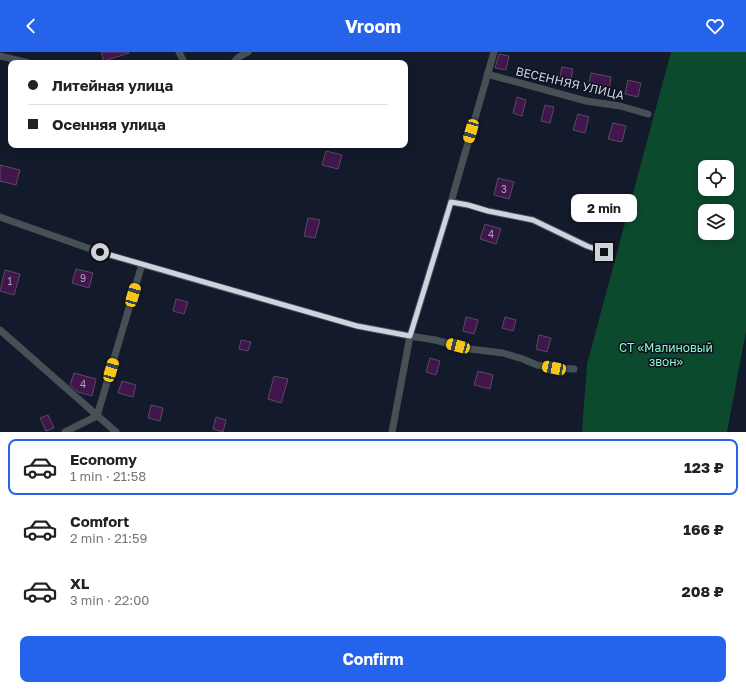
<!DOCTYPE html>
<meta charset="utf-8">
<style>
:root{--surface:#fff;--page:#f6f6f6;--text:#222;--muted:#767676;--line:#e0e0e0;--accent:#2563eb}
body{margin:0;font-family:"Golos Text",sans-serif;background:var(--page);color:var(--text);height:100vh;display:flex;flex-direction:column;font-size:15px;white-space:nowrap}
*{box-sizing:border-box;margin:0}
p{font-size:13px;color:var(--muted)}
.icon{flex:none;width:22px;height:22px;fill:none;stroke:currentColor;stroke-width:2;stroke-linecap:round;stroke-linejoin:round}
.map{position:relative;height:380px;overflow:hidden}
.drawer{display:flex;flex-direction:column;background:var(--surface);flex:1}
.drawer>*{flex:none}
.banner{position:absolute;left:8px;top:8px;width:400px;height:88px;border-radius:8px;box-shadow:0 2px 10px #0003;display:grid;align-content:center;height:88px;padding:0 20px;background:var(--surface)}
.fabs{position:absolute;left:698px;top:108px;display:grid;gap:8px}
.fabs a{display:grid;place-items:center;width:36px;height:36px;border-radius:8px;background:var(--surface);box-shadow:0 2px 10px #0003;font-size:20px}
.end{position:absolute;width:18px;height:18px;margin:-9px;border:5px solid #ced3df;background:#111;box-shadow:0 0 0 2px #111}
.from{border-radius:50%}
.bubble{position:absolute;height:28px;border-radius:8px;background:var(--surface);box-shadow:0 2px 10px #0003;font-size:13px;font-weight:700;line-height:28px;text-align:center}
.car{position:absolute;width:12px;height:24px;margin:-12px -6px;border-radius:5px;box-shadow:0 0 3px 1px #0007;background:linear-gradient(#f5c518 24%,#345 0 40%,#f5c518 0 76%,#345 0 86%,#f5c518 0)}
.banner b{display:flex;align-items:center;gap:14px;height:38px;font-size:15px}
.banner b+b{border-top:1px solid var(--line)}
.banner i{width:10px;height:10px;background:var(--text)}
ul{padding:7px 0 0;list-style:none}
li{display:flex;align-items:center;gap:12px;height:56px;margin:0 8px 6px;padding:0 12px;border:2px solid transparent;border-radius:8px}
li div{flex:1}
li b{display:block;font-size:15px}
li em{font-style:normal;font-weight:700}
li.selected{border-color:var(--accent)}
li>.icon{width:36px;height:36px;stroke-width:1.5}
.action{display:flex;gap:8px;margin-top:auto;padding:8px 20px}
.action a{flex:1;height:46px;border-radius:8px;background:var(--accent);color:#fff;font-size:16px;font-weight:700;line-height:46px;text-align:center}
header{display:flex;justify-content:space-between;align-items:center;height:52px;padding:0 20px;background:var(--accent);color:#fff;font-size:18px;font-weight:700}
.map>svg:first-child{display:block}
.green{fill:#0c4a2d;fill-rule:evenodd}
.building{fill:#40164c;stroke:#5a4b5f}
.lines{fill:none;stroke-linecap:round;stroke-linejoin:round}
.minor{stroke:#465156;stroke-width:7}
.route{stroke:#ced3df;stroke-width:5}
.labels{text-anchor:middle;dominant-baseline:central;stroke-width:3;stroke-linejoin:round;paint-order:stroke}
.number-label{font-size:10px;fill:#aaa4ba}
.street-label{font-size:12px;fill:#ced3df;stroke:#0b1121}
.park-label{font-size:12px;fill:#8ef9bd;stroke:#0b1121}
</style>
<header><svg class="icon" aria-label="back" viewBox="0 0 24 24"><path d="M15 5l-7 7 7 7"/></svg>Vroom<svg class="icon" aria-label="heart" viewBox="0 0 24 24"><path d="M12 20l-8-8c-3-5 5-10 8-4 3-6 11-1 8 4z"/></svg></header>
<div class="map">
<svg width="746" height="380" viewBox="0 0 746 380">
<rect width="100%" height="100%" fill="#131a2b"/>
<!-- green -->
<path class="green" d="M671,0H746V279L727,380H582L587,312ZM705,115H727V137H705ZM705,159H727V181H705Z"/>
<!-- building -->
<path class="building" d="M101,0H128L129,1L104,9Z
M499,2L509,4L506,18L495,16Z
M562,15L573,17L570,31L559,29Z
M591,21L611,25L609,39L588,35Z
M628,28L641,31L638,45L625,42Z
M517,45L526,48L522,64L513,61Z
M545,53L554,55L550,71L541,69Z
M578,62L589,65L585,81L573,78Z
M613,71L626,74L622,90L608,87Z
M326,99L342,103L338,117L322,113Z
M0,113L20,118L16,133L0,129Z
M498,126L514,130L509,147L494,143Z
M587,147L604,151L600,168L583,164Z
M308,166L320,168L315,186L304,184Z
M485,172L501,177L496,192L480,187Z
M76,217L93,221L89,236L72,231Z
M5,218L20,222L14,243L0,239Z
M176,247L188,250L184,262L173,259Z
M466,265L478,268L474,282L463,279Z
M505,265L516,268L513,279L502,276Z
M539,283L551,286L547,300L536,297Z
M241,288L251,290L248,299L239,297Z
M430,306L440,309L436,323L426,320Z
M478,319L493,323L490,337L474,333Z
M74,321L96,327L92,344L78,340L70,333Z
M274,324L288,327L281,351L268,347Z
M122,329L136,333L133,345L118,341Z
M151,353L163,356L160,369L148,366Z
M48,363L54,376L46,379L40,366Z
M216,365L226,368L223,380L213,377Z"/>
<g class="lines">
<!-- minor -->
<path class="minor" d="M179,0L183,8
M0,4L29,11
M233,11L239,5L248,0
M487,22L586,49L620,54L648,62
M451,150L468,153L488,159L533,168L587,194L604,200
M0,165L99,200L357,274L410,284L435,288L470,297L503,301L523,307L537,313L554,316L574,317
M0,278L116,380
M65,380L97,364L142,212
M392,380L410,284L451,150L494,0"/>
</g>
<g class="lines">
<!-- route -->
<path class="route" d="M100,200L357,274L410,284L451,150L468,153L488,159L533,168L587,194L604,200"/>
</g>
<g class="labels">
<!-- number labels -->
<g class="number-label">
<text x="504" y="137">3</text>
<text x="491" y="182">4</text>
<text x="83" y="226">9</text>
<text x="10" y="229">1</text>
<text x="83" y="332">4</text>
</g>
<!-- street labels -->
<g class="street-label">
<text transform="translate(570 31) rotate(13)">ВЕСЕННЯЯ УЛИЦА</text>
</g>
<!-- park labels -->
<g class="park-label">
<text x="666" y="295">СТ «Малиновый<tspan x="666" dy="14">звон»</tspan></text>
</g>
</g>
</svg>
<div class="fabs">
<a><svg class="icon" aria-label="locate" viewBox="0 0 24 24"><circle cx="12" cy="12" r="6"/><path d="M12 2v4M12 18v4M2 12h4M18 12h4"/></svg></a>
<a><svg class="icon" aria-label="layers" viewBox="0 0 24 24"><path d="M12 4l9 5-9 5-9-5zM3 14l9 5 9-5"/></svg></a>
</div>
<i class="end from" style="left:100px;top:200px"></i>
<i class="end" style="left:604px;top:200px"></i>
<div class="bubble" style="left:571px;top:142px;width:66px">2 min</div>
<i class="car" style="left:471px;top:79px;rotate:196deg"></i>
<i class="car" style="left:133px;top:243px;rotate:16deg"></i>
<i class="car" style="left:458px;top:294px;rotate:285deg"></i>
<i class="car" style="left:554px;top:316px;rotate:281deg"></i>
<i class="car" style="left:111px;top:318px;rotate:16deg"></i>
<div class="banner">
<b><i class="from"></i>Литейная улица</b>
<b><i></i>Осенняя улица</b>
</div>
</div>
<section class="drawer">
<ul>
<li class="selected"><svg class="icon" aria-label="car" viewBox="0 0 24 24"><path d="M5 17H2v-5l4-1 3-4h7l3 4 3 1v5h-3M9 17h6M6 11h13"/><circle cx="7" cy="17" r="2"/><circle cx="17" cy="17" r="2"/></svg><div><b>Economy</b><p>1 min · 21:58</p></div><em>123 ₽</em></li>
<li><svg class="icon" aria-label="car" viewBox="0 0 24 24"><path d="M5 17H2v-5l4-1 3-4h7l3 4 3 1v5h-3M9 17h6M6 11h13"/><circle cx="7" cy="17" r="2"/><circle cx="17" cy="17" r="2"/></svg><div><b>Comfort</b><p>2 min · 21:59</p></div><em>166 ₽</em></li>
<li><svg class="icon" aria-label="car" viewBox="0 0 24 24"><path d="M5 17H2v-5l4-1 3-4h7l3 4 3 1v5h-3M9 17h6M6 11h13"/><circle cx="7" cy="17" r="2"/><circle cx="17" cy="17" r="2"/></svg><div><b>XL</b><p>3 min · 22:00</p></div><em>208 ₽</em></li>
</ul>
<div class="action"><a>Confirm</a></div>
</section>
